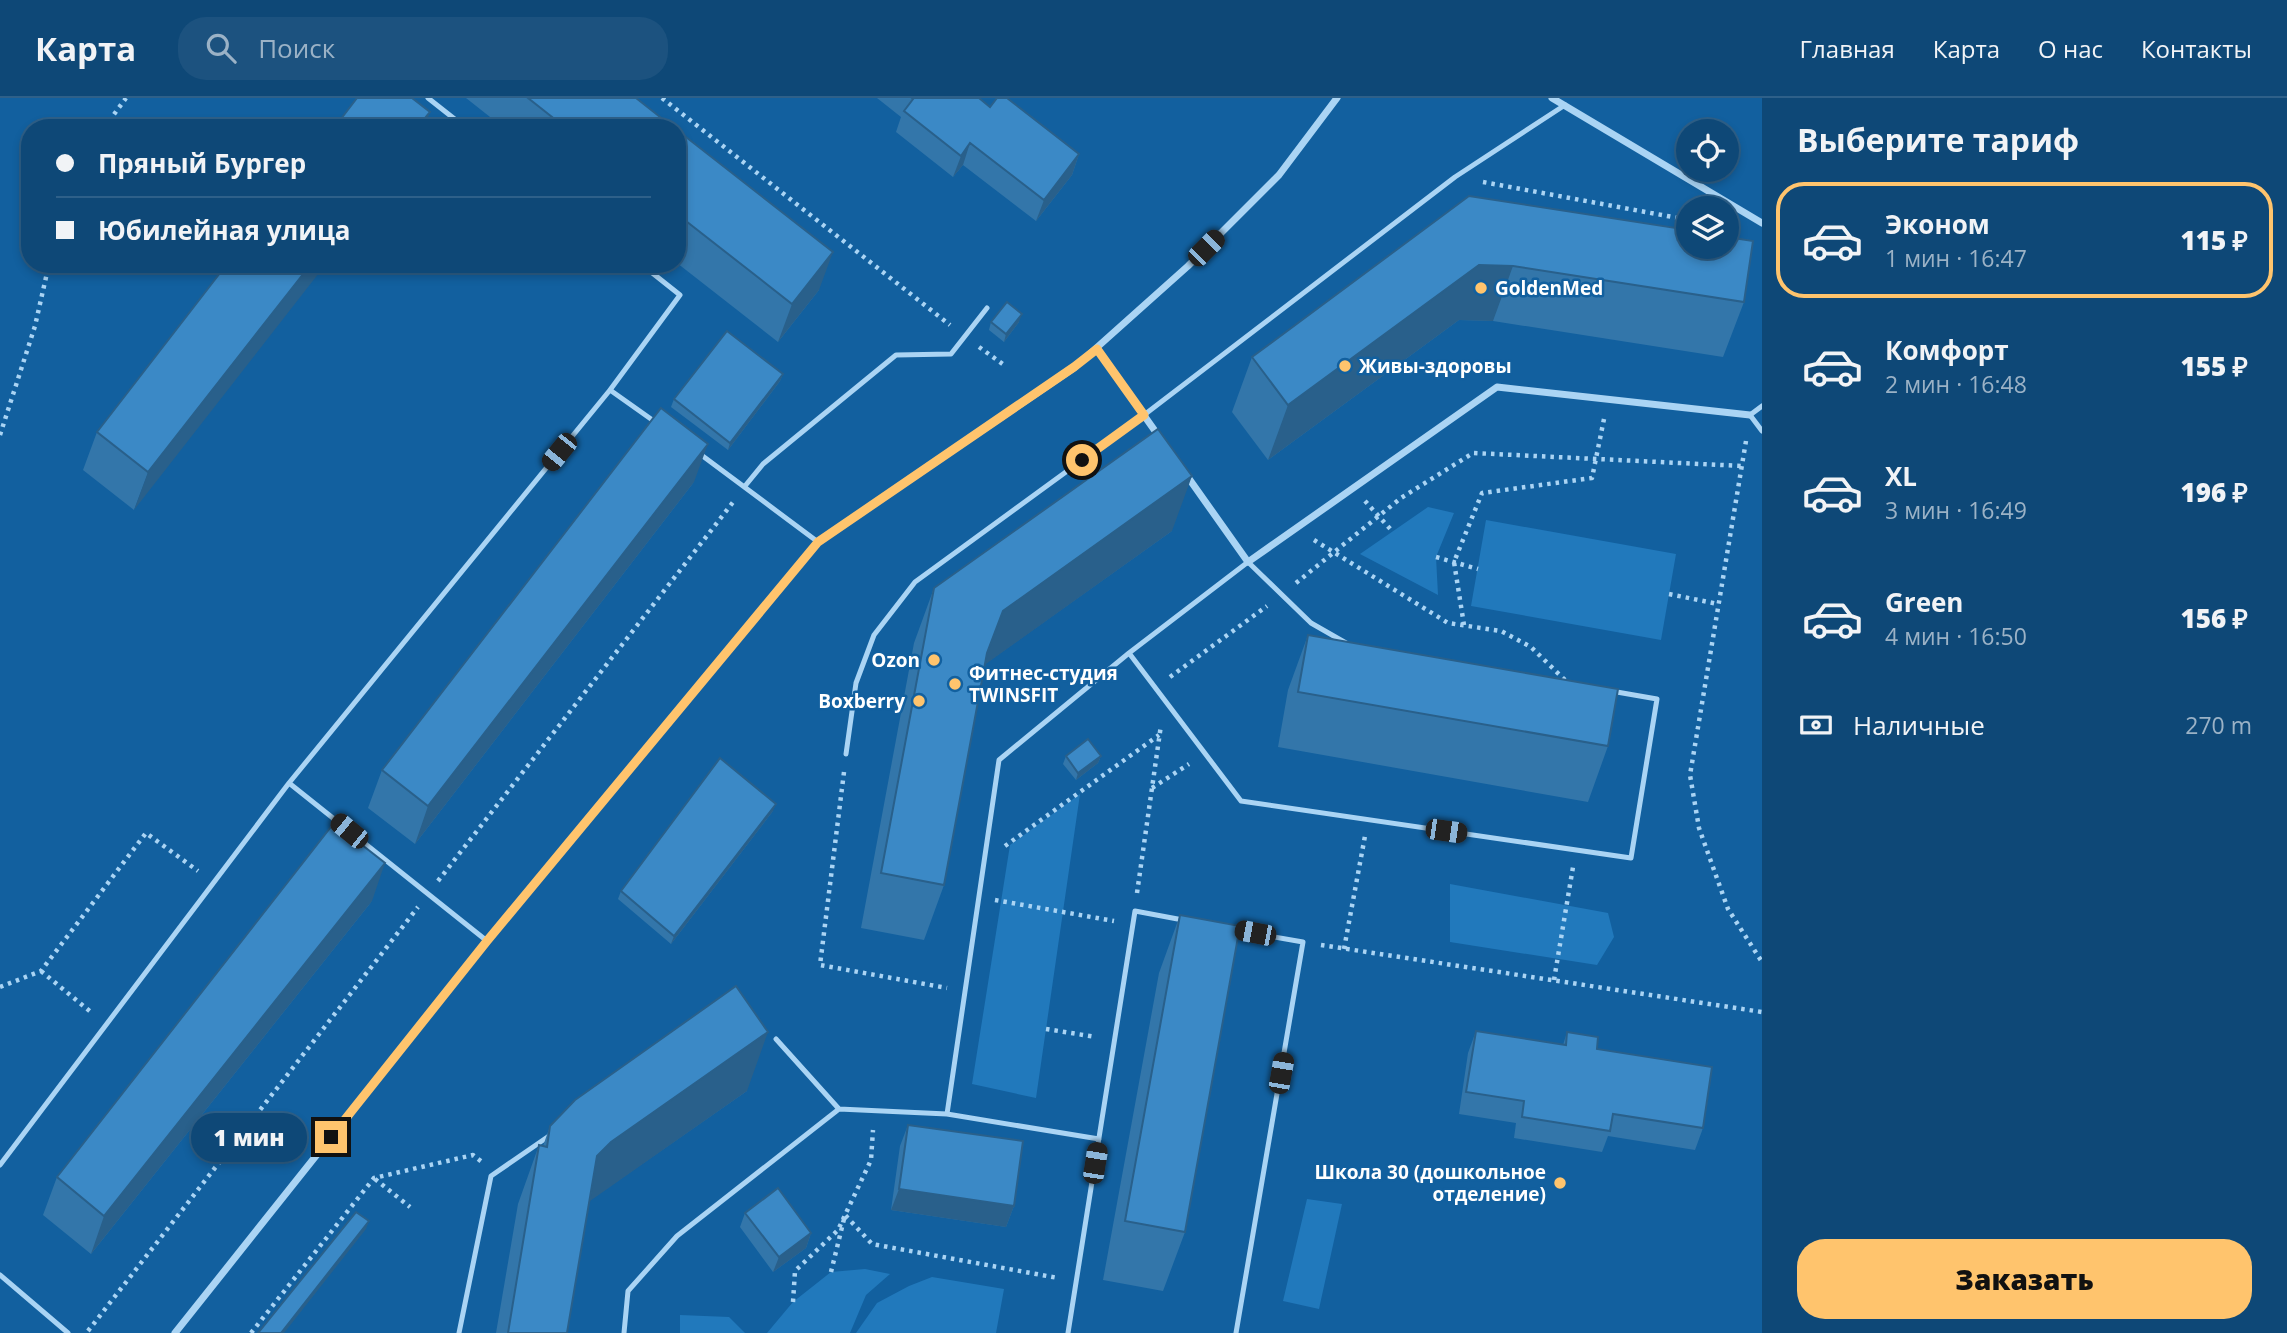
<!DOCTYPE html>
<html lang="ru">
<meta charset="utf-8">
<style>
:root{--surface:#0e4877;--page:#1c527f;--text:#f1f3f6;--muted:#9bb2c6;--line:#2e6089;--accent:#ffc46d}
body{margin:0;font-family:"Open Sans",sans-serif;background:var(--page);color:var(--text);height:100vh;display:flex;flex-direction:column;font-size:26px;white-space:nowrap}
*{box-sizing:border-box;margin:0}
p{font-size:23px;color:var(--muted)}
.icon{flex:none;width:38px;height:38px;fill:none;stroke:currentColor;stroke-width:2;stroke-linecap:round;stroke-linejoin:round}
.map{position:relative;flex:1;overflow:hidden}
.sheet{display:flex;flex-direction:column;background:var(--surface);width:525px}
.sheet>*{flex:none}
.hud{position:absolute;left:21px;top:21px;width:665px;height:154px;border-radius:28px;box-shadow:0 4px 10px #0003,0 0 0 2px var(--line);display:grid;align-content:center;height:154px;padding:0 35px;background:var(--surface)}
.controls{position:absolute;left:1676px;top:21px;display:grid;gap:14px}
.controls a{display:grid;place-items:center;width:63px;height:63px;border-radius:50%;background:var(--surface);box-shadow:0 4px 10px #0003,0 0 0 2px var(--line);font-size:35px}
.end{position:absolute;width:32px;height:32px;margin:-16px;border:9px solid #ffc46d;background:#111;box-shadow:0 0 0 4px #111}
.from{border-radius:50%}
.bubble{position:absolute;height:49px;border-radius:24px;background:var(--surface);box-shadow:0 4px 10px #0003,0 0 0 2px var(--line);font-size:23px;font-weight:800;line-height:49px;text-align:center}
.car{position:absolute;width:21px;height:42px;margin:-21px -10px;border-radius:9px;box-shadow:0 0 5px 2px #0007;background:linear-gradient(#222 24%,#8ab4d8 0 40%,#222 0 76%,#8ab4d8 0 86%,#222 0)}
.hud b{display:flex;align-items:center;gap:24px;height:66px;font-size:26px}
.hud b+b{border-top:2px solid var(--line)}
.hud i{width:18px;height:18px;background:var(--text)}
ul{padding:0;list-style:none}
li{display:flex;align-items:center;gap:21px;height:116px;margin:0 14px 10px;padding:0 21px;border:4px solid transparent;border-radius:28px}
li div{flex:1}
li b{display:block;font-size:26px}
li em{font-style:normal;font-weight:800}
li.on{border-color:var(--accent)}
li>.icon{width:63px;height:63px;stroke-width:1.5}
h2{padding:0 35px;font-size:32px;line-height:84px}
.pay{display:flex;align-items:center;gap:18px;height:77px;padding:0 35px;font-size:26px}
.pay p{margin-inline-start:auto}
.action{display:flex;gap:14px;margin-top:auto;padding:14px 35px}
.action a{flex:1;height:80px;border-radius:28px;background:var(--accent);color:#111;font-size:28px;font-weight:800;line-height:80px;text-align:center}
header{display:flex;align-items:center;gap:42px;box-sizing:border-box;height:98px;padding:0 35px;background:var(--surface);border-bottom:2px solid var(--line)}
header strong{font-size:33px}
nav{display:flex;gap:38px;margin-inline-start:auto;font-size:24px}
.search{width:490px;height:63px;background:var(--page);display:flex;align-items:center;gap:18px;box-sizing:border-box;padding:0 24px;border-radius:28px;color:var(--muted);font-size:26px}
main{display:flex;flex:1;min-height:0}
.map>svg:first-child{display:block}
.green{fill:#2179bc}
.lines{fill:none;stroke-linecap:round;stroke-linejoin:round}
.path{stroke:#aad4f4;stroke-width:4.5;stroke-dasharray:3.5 5;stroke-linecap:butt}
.service{stroke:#aad4f4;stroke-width:5}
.minor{stroke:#aad4f4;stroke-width:7}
.wall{fill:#3376aa}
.shaded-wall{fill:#29608b}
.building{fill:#3b89c6;stroke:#29608b;stroke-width:2}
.route{stroke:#ffc46d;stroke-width:9}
.poi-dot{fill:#ffc46d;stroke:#12609f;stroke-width:2.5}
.labels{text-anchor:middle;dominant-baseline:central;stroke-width:5;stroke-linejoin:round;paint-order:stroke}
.poi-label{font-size:19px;font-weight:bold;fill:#fff;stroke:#12609f;text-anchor:start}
</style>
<header>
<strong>Карта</strong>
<div class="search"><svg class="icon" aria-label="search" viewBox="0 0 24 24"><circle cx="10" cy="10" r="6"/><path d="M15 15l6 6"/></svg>Поиск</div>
<nav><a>Главная</a><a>Карта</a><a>О нас</a><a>Контакты</a></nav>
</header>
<main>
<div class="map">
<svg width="1762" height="1235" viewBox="0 0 1762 1235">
<rect width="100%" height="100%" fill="#12609f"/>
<!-- green -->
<path class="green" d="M1428,409L1454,415L1436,459L1438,497L1360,456Z
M1486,422L1676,456L1661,542L1471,508Z
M1080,696L1036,1000L972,986L1010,747Z
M1450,786L1608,815L1614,839L1597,867L1450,844Z
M1307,1101L1342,1106L1319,1211L1283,1203Z
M865,1171L890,1176L866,1197L850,1235H767L793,1204L831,1174Z
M932,1179L1004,1191L996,1235H856L877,1205L909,1188Z
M680,1217L729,1219L745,1235H680Z"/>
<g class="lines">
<!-- path -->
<path class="path" d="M662,0L950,227
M104,30L126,0
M1483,84L1689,122
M979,249L1004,267
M0,337L35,228L49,166
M1746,343L1690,677L1699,730L1728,811L1762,864
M1365,403L1393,434
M1314,442L1448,525L1501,533L1531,549L1567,584
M1436,459L1478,471
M1296,485L1401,400L1473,355L1742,368
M1669,496L1718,506
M1464,527L1454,464L1482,395L1592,380L1604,321
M1170,579L1267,508
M844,674L820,867L947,890
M1152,690L1189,666
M1005,748L1159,637
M438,783L734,403
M1137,795L1161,627
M995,802L1114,823
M1321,847L1762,914
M1344,851L1365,738
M41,873L92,915
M1554,882L1573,769
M0,889L41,873L146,735L198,773
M1046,931L1096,939
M375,1081L410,1109
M831,1174L845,1117L872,1146L1058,1180
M793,1204L795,1173L838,1132L871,1062L873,1032
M88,1233L418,809
M251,1235L374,1080L473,1057L482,1064"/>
<!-- service -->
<path class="service" d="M428,0L466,30
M610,292L680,197L641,166
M1762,308L1750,317L1762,333
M700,356L818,444
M745,388L763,366L896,257L951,256L987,210
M1129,555L1241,703L1631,760L1657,601L1611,593
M846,656L856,585L874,537L915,484L1144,317L1455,79L1565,7
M1234,832L1303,844L1236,1235
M487,843L289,685L610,292L658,326
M776,941L839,1011
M1099,1041L947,1016L999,662L1129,555L1248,464L1311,525L1346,545
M0,1067L289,685
M0,1177L68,1235
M459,1235L491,1078L549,1038
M624,1235L628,1193L677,1138L839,1011L947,1016
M1068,1235L1135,813L1183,822"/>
<!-- minor -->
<path class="minor" d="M1552,0L1762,125
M1097,251L1160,340
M1185,375L1248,464L1497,289L1750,317
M175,1235L487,843L818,444L1075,269L1188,168L1279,77L1337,0"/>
</g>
<!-- wall -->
<path class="wall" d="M466,0H636L674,30H504Z
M877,0H979L990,9L1079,56L1072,77L1036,123L963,67L953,79L896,34L901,19Z
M677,32L819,192L778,244L677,165Z
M1469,98L1744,204L1723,259L1493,223L1459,222L1268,362L1232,314L1252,259Z
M227,166L134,412L83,372L97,334Z
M991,224H1019L1004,244L989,232Z
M783,276L780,283L728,352L671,309L674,301Z
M694,384L415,746L368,710L382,672Z
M1172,433L985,566L944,787L924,842L861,830L914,545L934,490Z
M1308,537L1608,648L1588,704L1278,649L1288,592Z
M1066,658H1101L1098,665L1076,682L1063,666Z
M773,713L671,846L618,801L621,793Z
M372,803L91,1156L43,1117L57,1079Z
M1180,817L1185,1134L1163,1193L1103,1182L1159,875Z
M1476,933L1563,947L1567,934L1597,951L1703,1030L1695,1052L1608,1038L1602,1054L1514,1040L1516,1025L1459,1016L1468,955Z
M747,993L589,1103L567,1235H496L518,1106L539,1047L543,1048L550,1028Z
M908,1027L1014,1108L1006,1129L891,1112L900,1048Z
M745,1115L811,1135L806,1150L773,1174L740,1129Z"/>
<!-- shaded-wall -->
<path class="shaded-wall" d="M430,14L424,30H417Z
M970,45L963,67L953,79L961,58Z
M1079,56L1072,77L1036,123L1044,102Z
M833,154L819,192L778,244L792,206Z
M311,166H326L134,412L148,374Z
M1479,167L1513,168L1493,223L1459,222L1268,362L1288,307Z
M1022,216L1019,224L1004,244L1006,236Z
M783,276L780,283L728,352L730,345Z
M708,346L694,384L415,746L428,708Z
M1192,378L1172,433L983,568L967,611L1003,513Z
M1101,658L1098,665L1076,682L1078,675Z
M776,706L773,713L671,846L674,838Z
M385,765L372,803L91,1156L104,1118Z
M768,934L747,993L590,1103L597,1058L611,1044Z
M899,1091L1014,1108L1006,1129L891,1112Z
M369,1123L366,1131L284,1235H281Z
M811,1135L806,1150L773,1174L779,1159Z"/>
<!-- building -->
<path class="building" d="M357,0H412L430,14L417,30H334Z
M528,0H636L674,30H566Z
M912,0H979L990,9L997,0H1007L1079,56L1044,102L970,45L961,58L904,13L913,1Z
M677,32L833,154L792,206L677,116Z
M1469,98L1689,132V149H1727V139L1753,143L1744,204L1513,168L1479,167L1288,307L1252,259Z
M227,166H311L148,374L97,334Z
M1007,204L1022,216L1006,236L991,224Z
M727,233L783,276L730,345L674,301Z
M661,310L708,346L428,708L382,672Z
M1158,331L1192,378L1003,513L987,555L944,787L881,775L934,490Z
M1308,537L1618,591L1608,648L1298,594Z
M1088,641L1101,658L1078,675L1066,658Z
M720,660L776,706L674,838L621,793Z
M334,725L385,765L104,1118L57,1079Z
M1180,817L1240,828L1185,1134L1125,1123Z
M736,888L768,934L611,1044L597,1058L567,1235H508L539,1047L547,1049L550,1028L575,1002Z
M1476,933L1566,947L1567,934L1598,939L1597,951L1712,969L1703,1030L1613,1016L1610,1033L1522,1019L1524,1003L1466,994Z
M908,1027L1023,1043L1014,1108L899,1091Z
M778,1090L811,1135L779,1159L745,1115Z
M356,1114L369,1123L281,1235H258Z"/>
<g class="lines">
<!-- route -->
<path class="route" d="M331,1039L487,843L818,444L1074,269L1097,251L1144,317L1082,362"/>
</g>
<!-- markers -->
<g class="poi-dot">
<circle cx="1481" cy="190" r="7"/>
<circle cx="1345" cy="268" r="7"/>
<circle cx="934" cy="562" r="7"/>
<circle cx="955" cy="586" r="7"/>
<circle cx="919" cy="603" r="7"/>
<circle cx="1560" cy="1085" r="7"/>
</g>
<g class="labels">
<!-- poi labels -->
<g class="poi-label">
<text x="1495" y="190">GoldenMed</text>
<text x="1359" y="268">Живы-здоровы</text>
<text x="920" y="562" text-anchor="end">Ozon</text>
<text x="969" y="575">Фитнес-студия<tspan x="969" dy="22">TWINSFIT</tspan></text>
<text x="905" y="603" text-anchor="end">Boxberry</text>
<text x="1546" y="1074" text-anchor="end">Школа 30 (дошкольное<tspan x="1546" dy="22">отделение)</tspan></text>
</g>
</g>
</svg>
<div class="controls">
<a><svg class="icon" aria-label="locate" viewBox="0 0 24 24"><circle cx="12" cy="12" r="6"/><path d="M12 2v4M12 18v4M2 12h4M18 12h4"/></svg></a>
<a><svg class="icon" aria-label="layers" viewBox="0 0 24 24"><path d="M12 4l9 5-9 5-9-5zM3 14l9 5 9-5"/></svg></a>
</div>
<i class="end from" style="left:1082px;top:362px"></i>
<i class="end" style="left:331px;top:1039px"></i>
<div class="bubble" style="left:191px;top:1015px;width:116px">1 мин</div>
<i class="car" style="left:1206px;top:150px;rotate:45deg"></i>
<i class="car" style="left:559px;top:354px;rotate:219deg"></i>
<i class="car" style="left:349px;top:733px;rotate:309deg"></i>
<i class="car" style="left:1446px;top:733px;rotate:98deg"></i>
<i class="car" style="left:1255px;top:835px;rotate:281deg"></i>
<i class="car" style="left:1281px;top:975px;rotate:10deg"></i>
<i class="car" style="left:1095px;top:1065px;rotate:9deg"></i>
<div class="hud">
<b><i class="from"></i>Пряный Бургер</b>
<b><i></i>Юбилейная улица</b>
</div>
</div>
<section class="sheet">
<h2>Выберите тариф</h2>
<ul>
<li class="on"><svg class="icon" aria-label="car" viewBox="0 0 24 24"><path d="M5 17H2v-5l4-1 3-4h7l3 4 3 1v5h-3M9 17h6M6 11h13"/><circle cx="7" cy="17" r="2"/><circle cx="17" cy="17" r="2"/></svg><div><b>Эконом</b><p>1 мин · 16:47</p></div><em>115 ₽</em></li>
<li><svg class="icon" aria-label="car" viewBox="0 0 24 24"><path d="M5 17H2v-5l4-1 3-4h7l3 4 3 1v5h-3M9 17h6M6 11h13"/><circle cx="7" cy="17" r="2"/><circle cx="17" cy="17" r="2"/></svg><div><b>Комфорт</b><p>2 мин · 16:48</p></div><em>155 ₽</em></li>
<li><svg class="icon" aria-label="car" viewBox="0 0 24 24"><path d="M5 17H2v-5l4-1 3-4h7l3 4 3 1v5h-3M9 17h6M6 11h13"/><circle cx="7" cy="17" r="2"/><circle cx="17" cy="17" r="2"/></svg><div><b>XL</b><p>3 мин · 16:49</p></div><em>196 ₽</em></li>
<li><svg class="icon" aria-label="car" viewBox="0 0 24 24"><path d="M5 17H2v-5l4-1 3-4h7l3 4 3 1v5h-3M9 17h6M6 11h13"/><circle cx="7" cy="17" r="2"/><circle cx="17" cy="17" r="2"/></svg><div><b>Green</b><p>4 мин · 16:50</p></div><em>156 ₽</em></li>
</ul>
<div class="pay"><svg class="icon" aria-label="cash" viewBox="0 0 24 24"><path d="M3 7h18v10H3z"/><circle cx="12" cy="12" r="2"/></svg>Наличные<p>270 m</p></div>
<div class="action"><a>Заказать</a></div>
</section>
</main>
